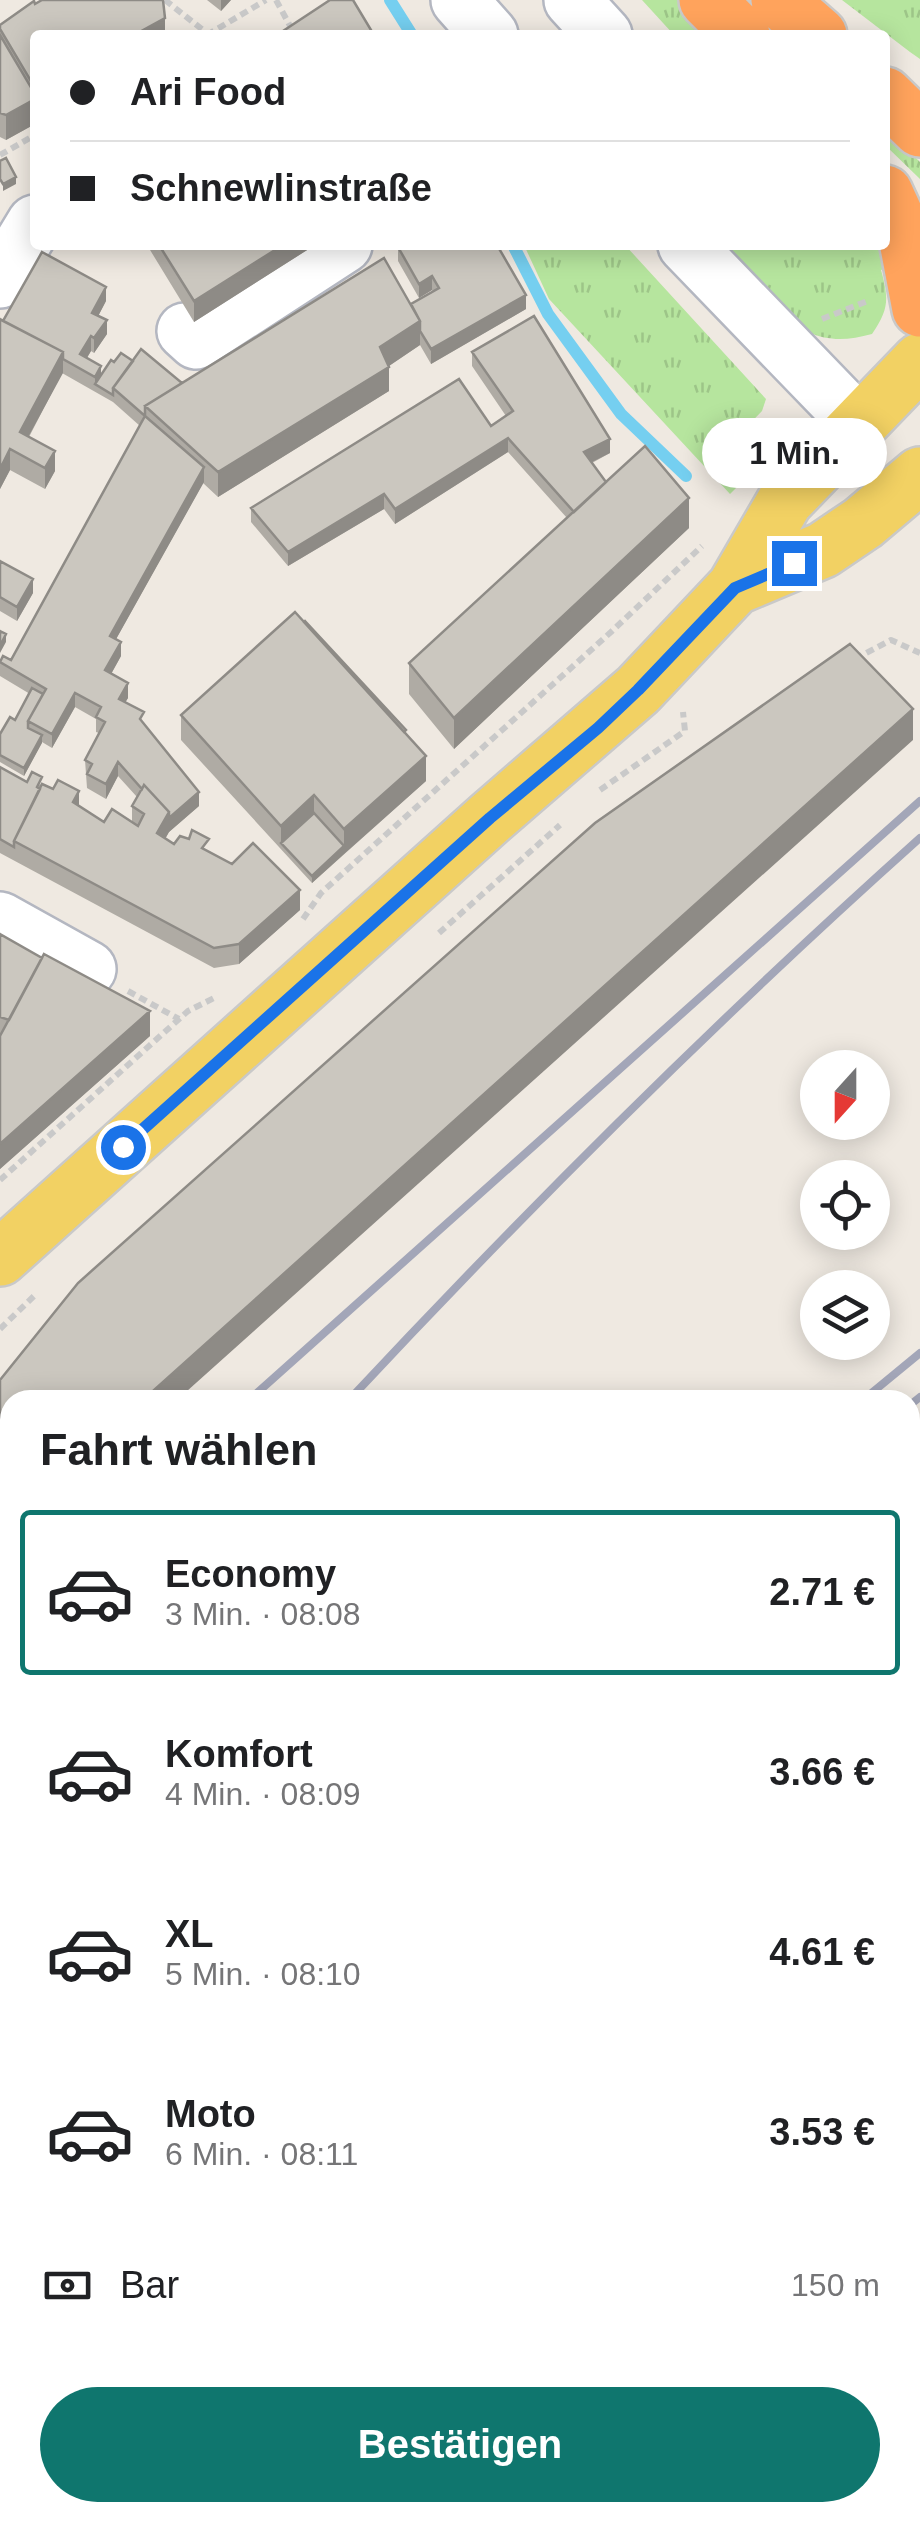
<!DOCTYPE html>
<html lang="de">
<meta charset="utf-8">
<style>
:root{--surface:#fff;--page:#f2f2f2;--text:#202124;--muted:#757577;--line:#e0e0e0;--accent:#0f766e}
body{margin:0;font-family:Helvetica,sans-serif;background:var(--page);color:var(--text);height:100vh;display:flex;flex-direction:column;font-size:38px;white-space:nowrap}
*{box-sizing:border-box;margin:0}
p{font-size:32px;color:var(--muted)}
.icon{flex:none;width:55px;height:55px;fill:none;stroke:currentColor;stroke-width:2;stroke-linecap:round;stroke-linejoin:round}
.map{position:relative;flex:1;overflow:hidden}
.drawer{position:absolute;left:0px;top:1390px;width:920px;height:1132px;display:flex;flex-direction:column;background:var(--surface);border-radius:30px 30px 0 0;box-shadow:0 5px 25px #0003}
.drawer>*{flex:none}
.hud{position:absolute;left:30px;top:30px;width:860px;height:220px;border-radius:10px;box-shadow:0 5px 25px #0003;display:grid;align-content:center;height:220px;padding:0 40px;background:var(--surface)}
.needle{width:65px;rotate:201deg}
.buttons{position:absolute;left:800px;top:1050px;display:grid;gap:20px}
.buttons a{display:grid;place-items:center;width:90px;height:90px;border-radius:50%;background:var(--surface);box-shadow:0 5px 25px #0003;font-size:50px}
.end{position:absolute;width:45px;height:45px;margin:-22px;border:12px solid #1a73e8;background:#fff;box-shadow:0 0 0 5px #fff}
.from{border-radius:50%}
.bubble{position:absolute;height:70px;border-radius:35px;background:var(--surface);box-shadow:0 5px 25px #0003;font-size:32px;font-weight:700;line-height:70px;text-align:center}
.hud b{display:flex;align-items:center;gap:35px;height:95px;font-size:38px}
.hud b+b{border-top:2px solid var(--line)}
.hud i{width:25px;height:25px;background:var(--text)}
ul{padding:0;list-style:none}
li{display:flex;align-items:center;gap:30px;height:165px;margin:0 20px 15px;padding:0 20px;border:5px solid transparent;border-radius:10px}
li div{flex:1}
li b{display:block;font-size:38px}
li em{font-style:normal;font-weight:700}
li.on{border-color:var(--accent)}
li>.icon{width:90px;height:90px;stroke-width:1.5}
h2{padding:0 40px;font-size:45px;line-height:120px}
.pay{display:flex;align-items:center;gap:25px;height:110px;padding:0 40px;font-size:38px}
.pay p{margin-inline-start:auto}
.primary-button{display:flex;gap:20px;margin-top:auto;padding:20px 40px}
.primary-button a{flex:1;height:115px;border-radius:60px;background:var(--accent);color:#fff;font-size:40px;font-weight:700;line-height:115px;text-align:center}
.map>svg:first-child{display:block}
.grass{fill:url(#grass-tufts)}
.park{fill:url(#park-dots)}
.lines{fill:none;stroke-linecap:round;stroke-linejoin:round}
.stream{stroke:#75cff0;stroke-width:12}
.minor-casing{stroke:#b4b7c1;stroke-width:60}
.major-casing{stroke:#c9c9c9;stroke-width:60}
.highway-casing{stroke:#c9c9c9;stroke-width:60}
.path{stroke:#c9c9c9;stroke-width:6;stroke-dasharray:8 5;stroke-linecap:butt}
.minor{stroke:#fff;stroke-width:55}
.major{stroke:#f2d163;stroke-width:55}
.highway{stroke:#ffa35c;stroke-width:55}
.rail{stroke:#a3a6b8;stroke-width:8}
.wall{fill:#afaba4}
.shaded-wall{fill:#8e8b86}
.building{fill:#cbc7bf;stroke:#8e8b86;stroke-width:2.5}
.route{stroke:#1a73e8;stroke-width:12}
</style>
<div class="map">
<svg width="920" height="2522" viewBox="0 0 920 2522">
<defs>
<pattern id="grass-tufts" width="24" height="20" patternUnits="userSpaceOnUse" patternTransform="scale(2.5)"><rect width="24" height="20" fill="#b6e59e"/><path d="M3 7l-1-3M5 7V3M7 7l1-3M15 17l-1-3M17 17v-4M19 17l1-3" fill="none" stroke="#9dc588"/></pattern>
<pattern id="park-dots" width="8" height="8" patternUnits="userSpaceOnUse" patternTransform="scale(2.5)"><rect width="8" height="8" fill="#b6e59e"/><path d="M2 2h.1M6 6h.1" fill="none" stroke="#9dc588" stroke-width="1.8" stroke-linecap="round"/></pattern>
</defs>
<rect width="100%" height="100%" fill="#efe9e1"/>
<!-- grass -->
<path class="grass" d="M642,0H677L705,35H674Z
M842,0H920V59L910,52Z
M885,128L920,162V179L885,145Z
M524,245H625L766,399L762,411L732,442L737,487L730,494L549,299Z
M724,245H884L895,266L881,270C889,299 889,309 872,334C849,340 830,342 808,332Z"/>
<!-- park -->
<path class="park" d="M10,2249V2416L0,2405V2258Z
M201,2512H592L601,2522H191Z"/>
<g class="lines">
<!-- stream -->
<path class="stream" d="M390,0L412,35
M513,245L548,314L621,414L686,476"/>
<!-- minor casing -->
<g class="minor-casing">
<path id="minor" d="M459,0L490,35
M572,0L604,35
M686,245L858,423
M0,280L35,223
M185,331L196,341L344,245
M0,920L88,969
M910,1564L920,1548
M910,1688L920,1699
M910,2277L920,2268
M649,2512L657,2522
M125,2522L136,2512"/>
</g>
<!-- major casing -->
<g class="major-casing">
<path id="major" d="M735,587L823,550L863,523L920,475
M0,1258L490,818L638,690L735,587L785,501L920,361"/>
</g>
<!-- highway casing -->
<g class="highway-casing">
<path id="highway" d="M707,0L742,35
M779,0L819,35
M885,95L920,129
M885,193L907,241L920,309"/>
</g>
<!-- path -->
<path class="path" d="M165,0L208,34
M276,0L295,35
M207,35L266,0
M0,155L35,135
M822,319L870,300
M855,659L891,640L920,653
M600,790L685,731L683,712
M303,919L321,893L611,632L702,546
M439,933L560,825
M128,991L179,1019
M0,1180L188,1011L216,997
M0,1329L35,1295
M0,2452L10,2464
M53,2522L64,2512
M587,2522L597,2512"/>
<!-- minor -->
<use href="#minor" class="minor"/>
<!-- major -->
<use href="#major" class="major"/>
<!-- highway -->
<use href="#highway" class="highway"/>
<!-- rail -->
<path class="rail" d="M249,1400L920,801
M349,1400C531,1205 721,1016 920,838
M863,1400L920,1353
M910,1405L920,1397
M0,1633L10,1623
M0,1773L10,1763
M0,2026L10,2019
M0,2114L10,2105"/>
</g>
<!-- wall -->
<path class="wall" d="M207,0H231L221,11Z
M35,4L165,35H35V124L6,140L0,137V25Z
M147,245H315L194,322Z
M398,247L526,309L431,364L420,345L389,366V391L218,497L203,483L116,639L121,656L111,674L128,698L125,702L144,724L199,806L169,832L165,839L174,844L209,851L300,910L239,964L214,968L0,853V767L27,782L42,785L104,822L132,821V806L137,797L118,776L106,799L87,788L85,760L99,733L96,732V719L75,707L52,748L42,742L24,776L0,762V734L15,720L30,694L0,676V661L11,660L140,426L113,402L62,373L29,437L55,471L45,489L10,470L0,489V319L3,321L106,301L98,316L107,334L94,353L91,351L87,358L101,375L114,362L133,361L182,383L411,304L433,292L432,290L419,298L398,261Z
M472,352L610,453L592,463L606,482L689,528L454,749L409,694V663L567,518L508,452L395,524L384,509L288,566L251,522V508L491,426L506,416L472,366Z
M0,561L33,593L17,621L0,611Z
M181,715L406,735L426,781L312,883L181,740Z
M0,934L150,1036L0,1169Z
M920,1443V1471L911,1466V1458Z
M920,1605V1636L918,1634V1609Z
M910,1727L920,1738L915,1857L910,1851Z
M920,1880V1923L913,1915L910,1917L918,1882Z
M920,2298V2375L910,2368V2307Z
M708,2512H855L864,2522H717Z"/>
<!-- shaded-wall -->
<path class="shaded-wall" d="M221,0H231L221,11Z
M165,18V35H134Z
M35,99V124L6,140V115Z
M16,177V184L3,191V184Z
M283,245H315L194,322V301Z
M432,276V290L419,298V284Z
M106,287V301L92,328V313Z
M526,295V309L431,364V349Z
M107,320V334L94,353V338Z
M420,321V345L380,372V347Z
M91,336V351L80,369V354Z
M63,352V373L20,452V432Z
M101,366V380L95,384V391V377Z
M389,367V391L218,497V472Z
M508,438V452L395,524V509Z
M610,439V453L584,466V452Z
M10,449V470L0,489V469Z
M55,451V471L45,489V468Z
M204,467V482L110,650V636Z
M384,494V509L288,566V552Z
M689,498V528L454,749V718Z
M33,579V593L17,621V607Z
M6,634V642L0,653V646Z
M121,642V656L105,685V670Z
M128,683V698L119,713V699Z
M75,693V707L52,748V734Z
M913,709V740L177,1400H143Z
M42,735V743L24,776V768Z
M426,756V781L344,854V829Z
M118,762V776L106,799V784Z
M79,791V811L73,802Z
M199,792V806L169,832L157,853V833L169,812Z
M314,795V820L281,843V826Z
M344,846V854L312,883V876Z
M300,890V910L239,964V944Z
M150,1011V1036L0,1169V1144Z
M10,1519V1550L0,1559V1528Z
M920,1832V1852L915,1857V1837Z
M920,2052V2066L910,2076V2061Z
M920,2195V2216L910,2225V2204Z
M920,2414V2445L910,2454V2423Z"/>
<!-- building -->
<path class="building" d="M42,0H163L165,18L134,35H35V88L0,29V25L34,1L35,4Z
M330,0H353L374,35H277Z
M0,35L35,94V99L6,115L0,113Z
M6,158L16,177L3,184L0,179V161Z
M159,245H283L194,301Z
M401,245H497L526,295L431,349L420,331V321L411,304L439,288L432,276L419,284L398,247Z
M42,252L106,287L92,313L107,320L94,338L91,336L80,354L101,366L95,377L63,359V352L3,321Z
M384,258L420,321L380,347L389,367L218,472L145,406Z
M534,316L610,439L584,452L606,482L574,512L508,438L395,509L384,494L288,552L251,508L459,379L491,426L513,411L472,352Z
M0,319L63,352L20,432L55,451L45,468L10,449L0,469Z
M141,349L182,383L145,406V416L113,388Z
M121,353L133,361L113,388V395L95,384L111,360L114,362Z
M145,416L204,467L110,636L121,642L105,670L128,683L119,699L144,712L140,719L199,792L169,818V812L144,785L142,789L118,762L106,784L87,774L92,764L85,760L105,722L96,717L101,707L75,693L52,734L28,721L46,689L0,662L3,656L11,660Z
M645,446L689,498L454,718L409,663Z
M0,561L33,579L17,607L0,597Z
M295,612L426,756L344,829L314,795L281,826L181,715Z
M305,621L406,730L404,732L304,622Z
M0,631L6,634L0,646Z
M850,644L913,709L143,1400H10V1519L0,1528V1380L78,1283L595,823Z
M32,688L43,694L28,721V728L42,735L24,768L0,755V734L10,717L15,720Z
M0,767L27,782L32,772L42,777L37,787L40,789L14,841V847L0,839Z
M58,780L79,791L73,802L104,822L112,809L138,826L144,814L132,806L144,785L169,812L157,833L174,844L180,836L189,839L192,830L209,839L202,848L232,864L253,843L300,890L239,944L214,948L14,841L42,784L53,789Z
M314,813L344,846L312,876L281,843Z
M0,934L42,958L9,1020L0,1017Z
M44,954L150,1011L0,1144V1036Z
M920,1443V1463L911,1458Z
M910,1727L920,1738V1832L915,1837L910,1831Z
M910,1874L918,1882L920,1880V1916L913,1907L910,1909Z
M910,1918L920,1928V1975L916,1970L913,1974L910,1971Z
M916,1970L920,1975V2052L910,2061V1976Z
M912,2106L918,2112L920,2111V2195L910,2204V2108Z
M920,2298V2351L910,2343V2307Z
M910,2375L920,2383V2414L910,2423Z
M736,2512H855L864,2522H744Z"/>
<g class="lines">
<!-- route -->
<path class="route" d="M123,1147L490,818L598,728L638,690L735,588L794,563"/>
</g>
</svg>
<div class="buttons">
<a><svg class="needle" viewBox="-14 -14 28 28"><path d="M0-13l5 13h-10z" fill="#e53935"/><path d="M0 13l5-13h-10z" fill="#757577"/></svg></a>
<a><svg class="icon" aria-label="locate" viewBox="0 0 24 24"><circle cx="12" cy="12" r="6"/><path d="M12 2v4M12 18v4M2 12h4M18 12h4"/></svg></a>
<a><svg class="icon" aria-label="layers" viewBox="0 0 24 24"><path d="M12 4l9 5-9 5-9-5zM3 14l9 5 9-5"/></svg></a>
</div>
<i class="end from" style="left:123px;top:1147px"></i>
<i class="end" style="left:794px;top:563px"></i>
<div class="bubble" style="left:702px;top:418px;width:185px">1 Min.</div>
<div class="hud">
<b><i class="from"></i>Ari Food</b>
<b><i></i>Schnewlinstraße</b>
</div>
<section class="drawer">
<h2>Fahrt wählen</h2>
<ul>
<li class="on"><svg class="icon" aria-label="car" viewBox="0 0 24 24"><path d="M5 17H2v-5l4-1 3-4h7l3 4 3 1v5h-3M9 17h6M6 11h13"/><circle cx="7" cy="17" r="2"/><circle cx="17" cy="17" r="2"/></svg><div><b>Economy</b><p>3 Min. · 08:08</p></div><em>2.71 €</em></li>
<li><svg class="icon" aria-label="car" viewBox="0 0 24 24"><path d="M5 17H2v-5l4-1 3-4h7l3 4 3 1v5h-3M9 17h6M6 11h13"/><circle cx="7" cy="17" r="2"/><circle cx="17" cy="17" r="2"/></svg><div><b>Komfort</b><p>4 Min. · 08:09</p></div><em>3.66 €</em></li>
<li><svg class="icon" aria-label="car" viewBox="0 0 24 24"><path d="M5 17H2v-5l4-1 3-4h7l3 4 3 1v5h-3M9 17h6M6 11h13"/><circle cx="7" cy="17" r="2"/><circle cx="17" cy="17" r="2"/></svg><div><b>XL</b><p>5 Min. · 08:10</p></div><em>4.61 €</em></li>
<li><svg class="icon" aria-label="car" viewBox="0 0 24 24"><path d="M5 17H2v-5l4-1 3-4h7l3 4 3 1v5h-3M9 17h6M6 11h13"/><circle cx="7" cy="17" r="2"/><circle cx="17" cy="17" r="2"/></svg><div><b>Moto</b><p>6 Min. · 08:11</p></div><em>3.53 €</em></li>
</ul>
<div class="pay"><svg class="icon" aria-label="cash" viewBox="0 0 24 24"><path d="M3 7h18v10H3z"/><circle cx="12" cy="12" r="2"/></svg>Bar<p>150 m</p></div>
<div class="primary-button"><a>Bestätigen</a></div>
</section>
</div>
